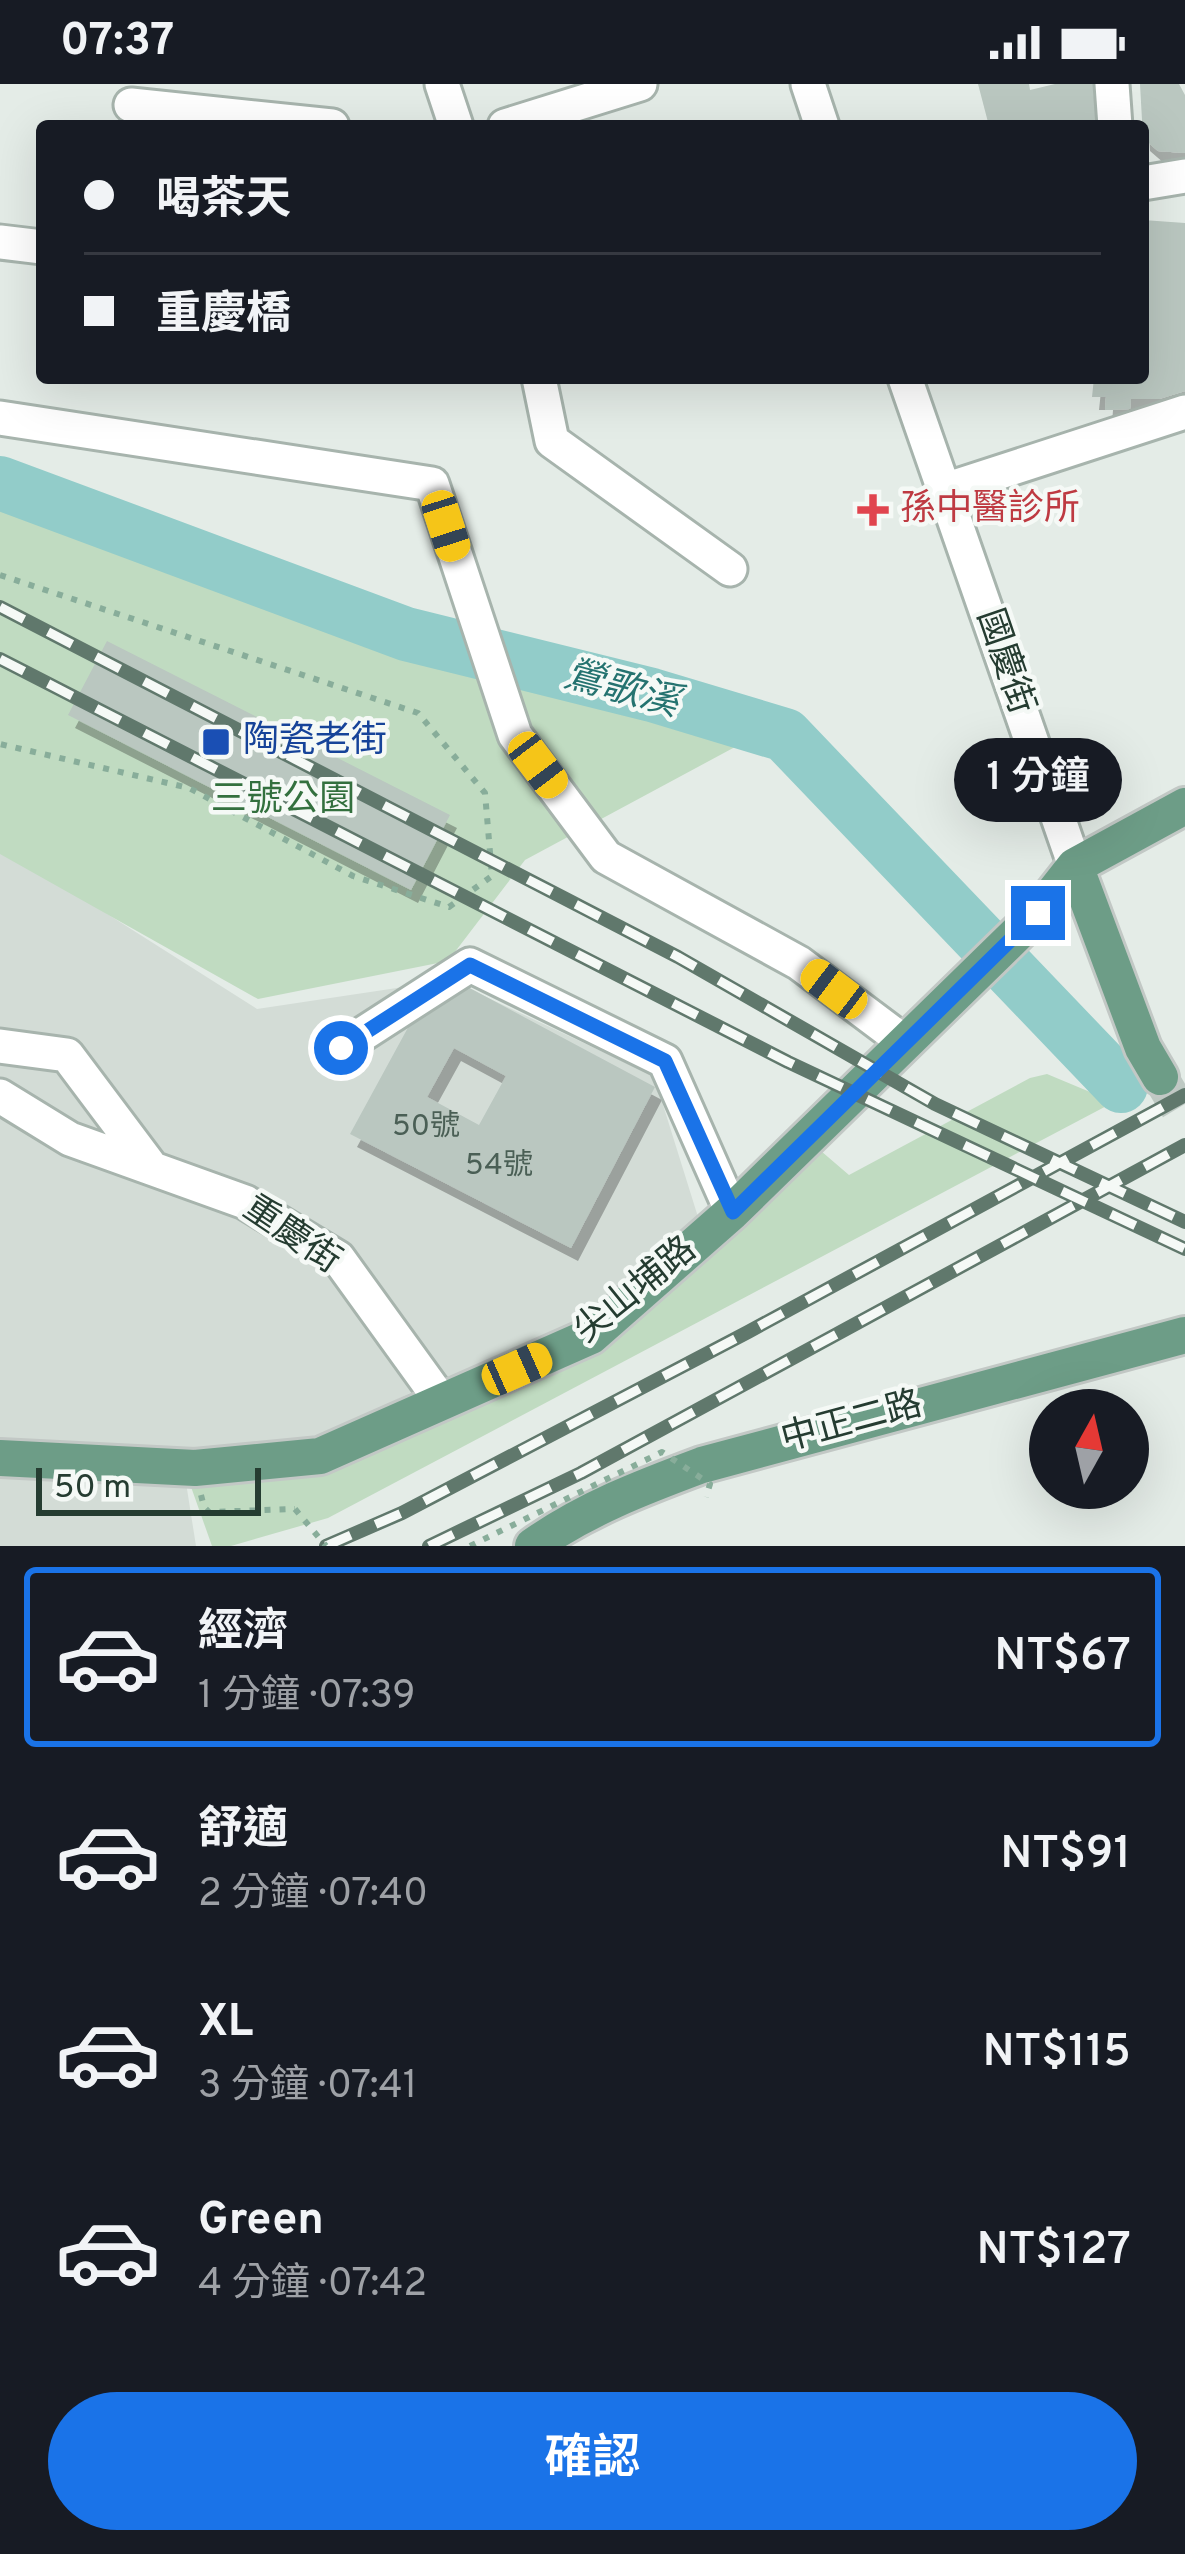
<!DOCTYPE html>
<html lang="zh-TW">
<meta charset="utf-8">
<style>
:root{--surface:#171b24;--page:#20242c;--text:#f1f3f6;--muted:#9ea1a6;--line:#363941;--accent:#1a73e8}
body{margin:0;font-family:Overpass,"Noto Sans TC",sans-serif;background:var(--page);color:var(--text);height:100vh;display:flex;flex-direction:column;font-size:45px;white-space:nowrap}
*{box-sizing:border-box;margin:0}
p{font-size:39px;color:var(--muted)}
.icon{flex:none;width:66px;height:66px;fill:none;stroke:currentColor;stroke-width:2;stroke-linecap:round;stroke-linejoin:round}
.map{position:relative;height:1462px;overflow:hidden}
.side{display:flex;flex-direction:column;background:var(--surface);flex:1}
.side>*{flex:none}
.banner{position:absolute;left:36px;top:36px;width:1113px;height:264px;border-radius:12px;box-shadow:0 12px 48px #0002;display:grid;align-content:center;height:264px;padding:0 48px;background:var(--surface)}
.needle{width:78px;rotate:8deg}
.controls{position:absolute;left:1029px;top:1305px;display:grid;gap:24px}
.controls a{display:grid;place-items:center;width:120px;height:120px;border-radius:50%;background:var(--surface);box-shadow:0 12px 48px #0002;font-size:60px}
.scale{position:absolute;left:36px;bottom:30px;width:225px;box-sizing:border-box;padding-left:12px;border:6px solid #253c31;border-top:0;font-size:33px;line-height:42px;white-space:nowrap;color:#253c31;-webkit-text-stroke:9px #f5f9f6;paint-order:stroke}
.end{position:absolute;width:54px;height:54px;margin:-27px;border:15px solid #1a73e8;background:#fff;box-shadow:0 0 0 6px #fff}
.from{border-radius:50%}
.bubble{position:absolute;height:84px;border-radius:42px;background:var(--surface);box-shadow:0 12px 48px #0002;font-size:39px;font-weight:600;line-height:84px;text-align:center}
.car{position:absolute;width:36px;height:72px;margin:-36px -18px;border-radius:15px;box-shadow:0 0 9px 3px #0007;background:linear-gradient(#f5c518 24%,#345 0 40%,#f5c518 0 76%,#345 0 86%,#f5c518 0)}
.banner b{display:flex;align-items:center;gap:42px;height:114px;font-size:45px}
.banner b+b{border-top:3px solid var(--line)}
.banner i{width:30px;height:30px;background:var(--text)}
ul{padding:21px 0 0;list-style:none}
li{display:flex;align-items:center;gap:36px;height:180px;margin:0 24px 18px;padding:0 24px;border:6px solid transparent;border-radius:12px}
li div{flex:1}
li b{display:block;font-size:45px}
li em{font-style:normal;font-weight:600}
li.on{border-color:var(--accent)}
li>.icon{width:108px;height:108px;stroke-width:1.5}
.cta{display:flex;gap:24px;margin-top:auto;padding:24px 48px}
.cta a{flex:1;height:138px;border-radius:72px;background:var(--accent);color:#fff;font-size:48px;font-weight:600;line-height:138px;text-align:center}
.status{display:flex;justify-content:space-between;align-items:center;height:84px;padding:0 60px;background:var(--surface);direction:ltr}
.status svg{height:33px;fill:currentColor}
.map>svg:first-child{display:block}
.built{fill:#d3dcd6}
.green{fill:#c0dbc1}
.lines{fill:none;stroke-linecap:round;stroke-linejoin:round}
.river{stroke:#92ccc9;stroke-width:54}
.building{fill:#bac7c0;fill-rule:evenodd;filter:url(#shadow)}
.major-tunnel{stroke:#bec9c3;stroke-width:36;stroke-dasharray:36 18;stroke-linecap:butt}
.minor-casing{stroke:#a7b4ad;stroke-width:39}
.major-casing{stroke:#c2c8c5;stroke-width:42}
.path{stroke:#88ad9a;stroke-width:6;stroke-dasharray:6 9;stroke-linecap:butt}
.minor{stroke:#fff;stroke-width:33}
.major{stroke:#6d9d87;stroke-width:36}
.rail-casing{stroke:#60786c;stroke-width:14}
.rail{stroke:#f5f9f6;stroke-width:9;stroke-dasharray:27;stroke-linecap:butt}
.path-bridge{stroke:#88ad9a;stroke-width:6;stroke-dasharray:6 9;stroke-linecap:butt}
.route{stroke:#1a73e8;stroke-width:15}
.health-dot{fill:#e0444e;stroke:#f5f9f6;stroke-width:4.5}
.transit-dot{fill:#1a4fb4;stroke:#f5f9f6;stroke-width:4.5}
.labels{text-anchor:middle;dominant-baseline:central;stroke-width:9;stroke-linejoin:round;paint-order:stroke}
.number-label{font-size:30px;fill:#4a5f55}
.health-label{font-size:36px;fill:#be3a42;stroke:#f5f9f6;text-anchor:start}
.street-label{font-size:36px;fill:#253c31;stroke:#f5f9f6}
.transit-label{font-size:36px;fill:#164399;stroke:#f5f9f6;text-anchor:start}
.park-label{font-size:36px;fill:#33703e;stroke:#f5f9f6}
.water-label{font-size:39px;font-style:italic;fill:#257370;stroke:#f5f9f6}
</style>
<div class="status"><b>07:37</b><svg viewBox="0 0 49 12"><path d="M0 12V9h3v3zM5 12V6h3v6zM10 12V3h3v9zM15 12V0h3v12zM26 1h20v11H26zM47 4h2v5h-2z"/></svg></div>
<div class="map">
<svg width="1185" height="1462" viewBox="0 0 1185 1462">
<defs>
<filter id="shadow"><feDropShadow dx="7" dy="13" stdDeviation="0" flood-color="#0004"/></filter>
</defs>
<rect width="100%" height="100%" fill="#e4ece7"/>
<!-- built -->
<path class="built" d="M0,762L257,925L450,896L654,992L698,1133L572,1245L418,1305L317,1355L181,1367L196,1462H0Z"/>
<!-- green -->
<path class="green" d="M0,421L457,582L748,656L525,776L448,877L258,915L0,770Z
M1047,990L1114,1018L328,1434L231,1462H212L190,1400L589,1269L821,1067L849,1091L1030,994Z"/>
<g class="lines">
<!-- river -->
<path class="river" d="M0,399L406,550L652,611L785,651L1121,1002"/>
</g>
<!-- building -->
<path class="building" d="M978,0H1029L1030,6L1055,0H1093L1096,42H989Z
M1140,0H1179L1185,11V69L1158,67L1143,54Z
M1143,136L1185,139V307L1159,315H1131L1130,325L1105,326L1106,313H1092L1094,294H1143Z
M107,557L450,731L411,806L68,631Z
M466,902L655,1003L571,1164L350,1050L423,916ZM454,964L506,992L479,1041L427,1013Z"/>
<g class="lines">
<!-- major-tunnel -->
<path class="major-tunnel" d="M1160,993L1185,1035"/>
<!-- minor casing -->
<g class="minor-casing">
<path id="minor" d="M442,0L456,42
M808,0L822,42
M1112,0L1115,42
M131,21L332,42
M505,42L640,0
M1143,99L1185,92
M0,158L42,163
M539,294L552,357L730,485
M905,294L1075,782
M0,334L432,400L515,651L606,773L799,879L903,957
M945,406L1185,328
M0,962L67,971L151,1083
M341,964L470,881L665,977L732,1128
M0,1012L70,1055L245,1118L338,1174L442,1318"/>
</g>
<!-- major casing -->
<g class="major-casing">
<path id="major" d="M1075,782L1143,964L1160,993
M0,1374L195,1384L320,1372L591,1252L732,1128L1038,829L1075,782L1185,722
M533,1462C585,1425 643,1403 702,1381L1185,1251"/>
</g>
<!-- path -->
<path class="path" d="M0,491L418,629L485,709L492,792L449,823L353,792L189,704L0,660
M201,1411L204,1423L209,1428L295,1425"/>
<!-- minor -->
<use href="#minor" class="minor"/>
<!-- major -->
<use href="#major" class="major"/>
<!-- rail casing -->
<g class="rail-casing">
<path id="rail" d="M0,523L678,873L935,1020L1185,1138
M0,575L788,978L1185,1165
M326,1462L402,1429L748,1248L1185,1011
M429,1462L581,1389L1185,1061"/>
</g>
<!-- rail -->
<use href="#rail" class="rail"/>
<!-- path-bridge -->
<path class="path-bridge" d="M295,1425L326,1462
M470,1462L662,1368L710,1400L706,1413"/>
</g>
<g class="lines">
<!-- route -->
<path class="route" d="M341,964L470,881L665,977L733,1128L1038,829"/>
</g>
<!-- markers -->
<path class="health-dot" d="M867 408h12v12h12v12h-12v12h-12v-12h-12v-12h12z"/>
<rect class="transit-dot" x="201" y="643" width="30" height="30" rx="6"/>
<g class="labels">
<!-- number labels -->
<g class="number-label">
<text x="426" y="1043">50號</text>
<text x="499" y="1082">54號</text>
</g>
<!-- health labels -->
<g class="health-label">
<text x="900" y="426">孫中醫診所</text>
</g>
<!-- street labels -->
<g class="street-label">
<text transform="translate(1004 578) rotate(71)">國慶街</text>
<text transform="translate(291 1152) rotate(34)">重慶街</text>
<text transform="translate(636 1207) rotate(-39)">尖山埔路</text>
<text transform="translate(852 1339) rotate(-15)">中正二路</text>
</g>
<!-- transit labels -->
<g class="transit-label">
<text x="243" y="658">陶瓷老街</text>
</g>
<!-- park labels -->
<g class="park-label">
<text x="283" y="717">三號公園</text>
</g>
<!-- water labels -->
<g class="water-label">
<text transform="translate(621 607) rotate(15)">鶯歌溪</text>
</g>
</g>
</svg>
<div class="controls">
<a><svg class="needle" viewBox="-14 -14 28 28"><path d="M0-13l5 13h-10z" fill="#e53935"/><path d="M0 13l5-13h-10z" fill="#9ea1a6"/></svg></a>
</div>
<div class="scale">50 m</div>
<i class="end from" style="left:341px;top:964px"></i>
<i class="end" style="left:1038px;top:829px"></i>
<div class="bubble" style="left:954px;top:654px;width:168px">1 分鐘</div>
<i class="car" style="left:446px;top:442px;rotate:162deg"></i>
<i class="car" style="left:538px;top:681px;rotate:143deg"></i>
<i class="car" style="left:834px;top:905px;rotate:307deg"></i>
<i class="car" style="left:517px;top:1285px;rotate:66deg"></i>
<div class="banner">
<b><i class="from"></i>喝茶天</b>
<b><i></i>重慶橋</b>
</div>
</div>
<section class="side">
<ul>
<li class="on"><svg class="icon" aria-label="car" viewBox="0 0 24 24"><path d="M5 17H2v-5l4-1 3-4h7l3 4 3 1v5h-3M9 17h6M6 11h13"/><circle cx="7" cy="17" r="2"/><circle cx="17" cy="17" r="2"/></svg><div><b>經濟</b><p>1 分鐘 · 07:39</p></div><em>NT$67</em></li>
<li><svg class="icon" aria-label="car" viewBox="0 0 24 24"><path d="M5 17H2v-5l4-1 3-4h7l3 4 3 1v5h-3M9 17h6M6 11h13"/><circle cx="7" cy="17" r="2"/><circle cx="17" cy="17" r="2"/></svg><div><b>舒適</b><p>2 分鐘 · 07:40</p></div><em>NT$91</em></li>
<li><svg class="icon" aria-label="car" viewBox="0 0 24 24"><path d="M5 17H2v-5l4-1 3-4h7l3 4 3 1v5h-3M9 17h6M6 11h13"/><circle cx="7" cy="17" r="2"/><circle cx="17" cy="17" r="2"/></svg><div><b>XL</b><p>3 分鐘 · 07:41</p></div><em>NT$115</em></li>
<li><svg class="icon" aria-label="car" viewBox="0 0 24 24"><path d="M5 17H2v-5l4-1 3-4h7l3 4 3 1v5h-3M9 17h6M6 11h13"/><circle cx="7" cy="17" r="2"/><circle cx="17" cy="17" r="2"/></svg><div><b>Green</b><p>4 分鐘 · 07:42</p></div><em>NT$127</em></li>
</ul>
<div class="cta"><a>確認</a></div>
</section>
